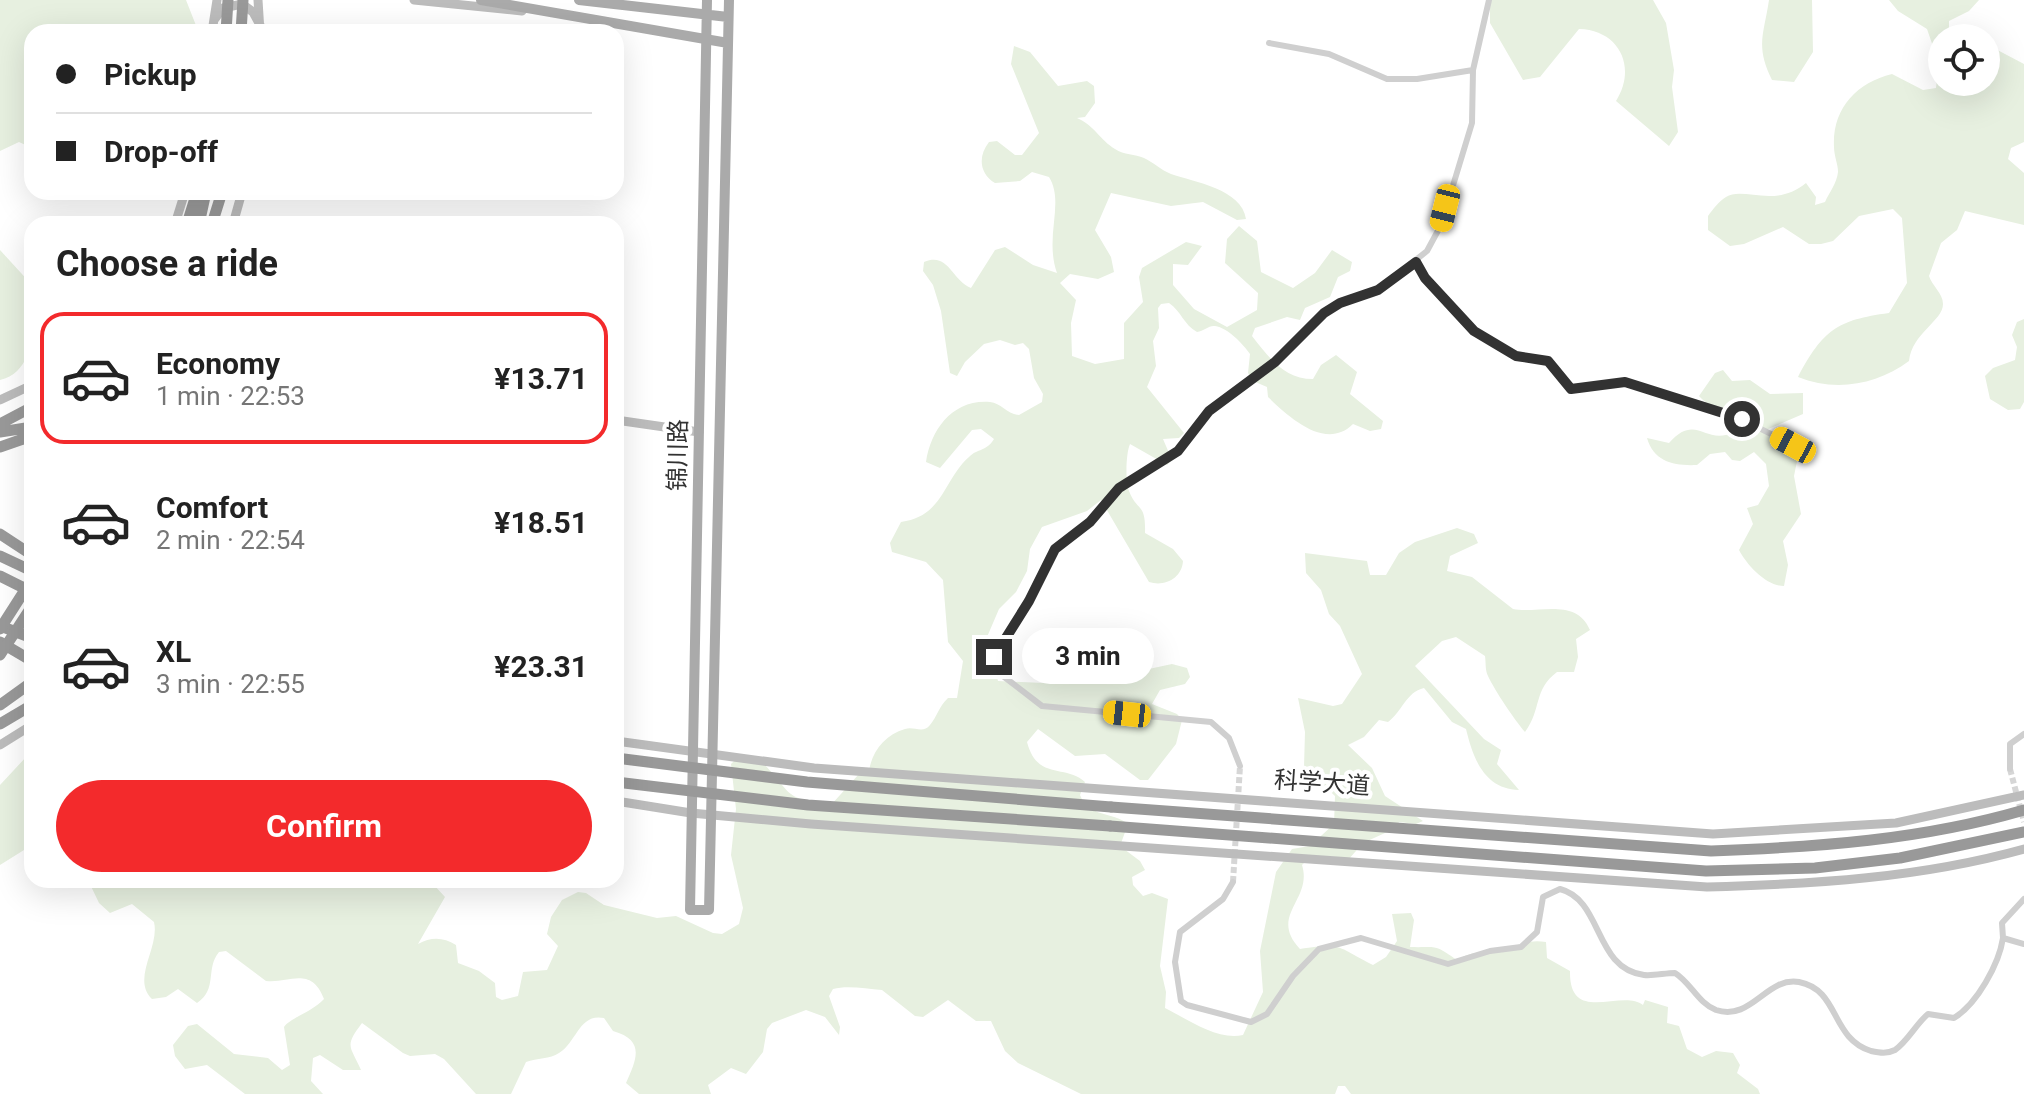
<!DOCTYPE html>
<meta charset="utf-8">
<style>
:root{--surface:#fff;--page:#f6f6f6;--text:#222;--muted:#767676;--line:#e0e0e0;--accent:#f32a2c}
body{margin:0;font-family:Roboto,"Noto Sans SC",sans-serif;background:var(--page);color:var(--text);height:100vh;display:flex;flex-direction:column;font-size:30px;white-space:nowrap}
*{box-sizing:border-box;margin:0}
p{font-size:26px;color:var(--muted)}
.icon{flex:none;width:44px;height:44px;fill:none;stroke:currentColor;stroke-width:2;stroke-linecap:round;stroke-linejoin:round}
.map{position:relative;flex:1;overflow:hidden}
.sheet{position:absolute;left:24px;top:216px;width:600px;height:672px;display:flex;flex-direction:column;background:var(--surface);border-radius:24px;box-shadow:0 8px 32px #0002}
.sheet>*{flex:none}
.top-card{position:absolute;left:24px;top:24px;width:600px;height:176px;border-radius:24px;box-shadow:0 8px 32px #0002;display:grid;align-content:center;height:176px;padding:0 32px;background:var(--surface)}
.buttons{position:absolute;left:1928px;top:24px;display:grid;gap:16px}
.buttons a{display:grid;place-items:center;width:72px;height:72px;border-radius:50%;background:var(--surface);box-shadow:0 8px 32px #0002;font-size:40px}
.end{position:absolute;width:36px;height:36px;margin:-18px;border:10px solid #323232;background:#fff;box-shadow:0 0 0 4px #fff}
.from{border-radius:50%}
.bubble{position:absolute;height:56px;border-radius:28px;background:var(--surface);box-shadow:0 8px 32px #0002;font-size:26px;font-weight:700;line-height:56px;text-align:center}
.car{position:absolute;width:24px;height:48px;margin:-24px -12px;border-radius:10px;box-shadow:0 0 6px 2px #0007;background:linear-gradient(#f5c518 24%,#345 0 40%,#f5c518 0 76%,#345 0 86%,#f5c518 0)}
.top-card b{display:flex;align-items:center;gap:28px;height:76px;font-size:30px}
.top-card b+b{border-top:2px solid var(--line)}
.top-card i{width:20px;height:20px;background:var(--text)}
ul{padding:0;list-style:none}
li{display:flex;align-items:center;gap:24px;height:132px;margin:0 16px 12px;padding:0 16px;border:4px solid transparent;border-radius:24px}
li div{flex:1}
li b{display:block;font-size:30px}
li em{font-style:normal;font-weight:700}
li.current{border-color:var(--accent)}
li>.icon{width:72px;height:72px;stroke-width:1.5}
h2{padding:0 32px;font-size:36px;line-height:96px}
.action{display:flex;gap:16px;margin-top:auto;padding:16px 32px}
.action a{flex:1;height:92px;border-radius:48px;background:var(--accent);color:#fff;font-size:32px;font-weight:700;line-height:92px;text-align:center}
.map>svg:first-child{display:block}
.green{fill:#e7f0e0}
.lines{fill:none;stroke-linecap:round;stroke-linejoin:round}
.street-tunnel{stroke:#d6d6d6;stroke-width:6;stroke-dasharray:6 3;stroke-linecap:butt}
.street{stroke:#cfcfcf;stroke-width:6}
.secondary{stroke:#bcbcbc;stroke-width:9}
.primary{stroke:#aaa;stroke-width:10}
.highway{stroke:#999;stroke-width:11}
.highway-bridge{stroke:#999;stroke-width:11}
.route{stroke:#323232;stroke-width:10}
.labels{text-anchor:middle;dominant-baseline:central;stroke-width:8;stroke-linejoin:round;paint-order:stroke}
.street-label{font-size:24px;fill:#323232;stroke:#fff}
</style>
<div class="map">
<svg width="2024" height="1094" viewBox="0 0 2024 1094">
<rect width="100%" height="100%" fill="#fff"/>
<!-- green -->
<path class="green" d="M0,0H186L197,28L196,32H32V148L19,142L0,151Z
M1490,0H1653L1666,23L1674,70L1672,87L1678,132L1669,146L1616,101C1637,68 1620,30 1579,29L1540,77L1523,80L1490,23Z
M1769,0H1812L1813,52L1794,82L1772,80C1755,46 1764,34 1769,0Z
M1889,0H1979L1969,11L1949,21V32L1968,38H1942V82H1986V44L2024,64V142L2011,148L2008,159L2024,173V225L1965,211L1957,230L1941,243L1929,276C1932,286 1943,293 1943,304C1943,321 1912,333 1909,361C1877,385 1835,392 1798,377C1823,330 1837,320 1889,313L1907,283L1902,218L1893,209L1859,216L1833,241L1821,244H1809L1783,227L1744,244L1730,246L1708,230V216C1713,209 1719,201 1726,197C1743,186 1775,209 1806,183L1816,197L1815,205L1825,202C1829,193 1837,183 1838,172C1838,164 1834,156 1834,147C1832,109 1856,83 1892,74L1923,90L1936,88L1939,64L1927,29L1898,11Z
M1014,46L1030,52L1058,86L1087,81L1094,86L1095,103L1085,117L1077,118C1094,125 1100,140 1115,149C1124,155 1135,154 1144,158C1153,162 1161,170 1171,174C1194,182 1242,189 1246,219L1237,220L1203,202L1171,206L1111,193L1095,230L1111,257L1114,272L1098,279L1070,274L1060,283L1076,300L1071,323L1072,356L1095,364L1124,359V323L1143,302L1139,277L1142,268L1186,242L1202,246L1188,265L1173,264V285L1194,309L1227,327L1257,310L1258,293L1225,263L1227,239L1239,226L1257,241L1261,272L1293,288L1315,273L1332,250L1352,262L1350,271L1338,277L1330,297L1305,308L1300,320L1287,317L1255,328L1252,336C1268,356 1283,379 1313,379L1321,365L1336,355L1357,372L1350,394L1383,421L1381,429L1370,431L1353,424C1326,451 1290,418 1268,397L1267,387L1253,381L1248,373L1250,354C1243,344 1228,328 1215,326C1209,325 1204,331 1197,332C1184,325 1181,311 1169,303L1161,304L1158,308L1159,328L1153,341L1156,366L1147,387L1184,433L1179,438L1163,439L1172,460L1167,465L1130,444C1126,453 1125,481 1129,491C1137,512 1146,502 1145,533L1173,549L1183,561C1182,578 1165,587 1149,582L1101,500L1087,511L1042,527L1030,549L1027,571L1016,592L999,609L987,637L998,681L1043,683L1082,664H1099L1121,675L1172,664L1187,668L1190,677L1185,684L1160,690L1152,704L1177,714L1182,720L1176,744L1148,780H1140L1105,754L1075,756L1038,729L1027,742C1037,781 1066,764 1085,782L1080,795C1089,818 1112,811 1128,824L1120,846L1140,861L1145,870L1132,877L1133,885L1143,896L1152,893L1168,899L1160,966L1166,992L1165,1008C1187,1019 1218,1041 1243,1035L1263,992L1260,951L1276,872L1292,849L1310,846L1334,824L1335,796L1304,767L1305,732L1298,698L1333,706L1342,704L1362,674L1340,626L1329,614L1321,590L1306,573L1305,553L1367,561L1370,575H1386L1399,553L1415,542L1457,528L1474,534L1478,543L1450,556L1447,571L1472,577L1513,609C1538,614 1576,597 1590,630L1576,639L1578,657L1574,672H1557C1533,690 1542,709 1525,732C1514,719 1495,691 1488,676C1485,670 1486,663 1485,656L1456,637L1442,641L1415,666L1484,739L1501,750L1497,764L1519,790C1484,789 1473,758 1466,729L1452,722L1424,688C1406,692 1402,712 1388,722L1379,720L1364,737L1348,745L1372,768L1385,796L1423,821L1416,824L1399,822L1396,828L1363,843L1348,860C1332,856 1315,852 1302,865C1313,900 1268,915 1300,949C1343,942 1337,947 1373,965L1386,957L1397,941L1392,914L1411,913L1414,920L1410,947C1438,948 1432,943 1457,960C1474,950 1484,953 1501,950C1519,946 1527,939 1546,942L1547,958L1570,971C1569,1026 1622,988 1643,1005L1645,1000L1668,1007L1667,1023L1679,1026L1687,1049L1702,1057L1716,1051L1733,1053L1740,1065L1737,1073L1758,1089L1760,1094H1351L1345,1086H1338L1335,1094H1081L1018,1063L1005,1051L991,1021H976L948,1000L923,1017L915,1016L882,990C866,989 848,985 833,989L829,996L840,1027L839,1035L825,1017L806,1010L772,1023L767,1029L763,1052L746,1074L731,1068L708,1085L711,1094H639L626,1083C638,1057 644,1040 613,1031L604,1018C579,1013 577,1042 559,1053C550,1059 537,1058 526,1062L511,1094H476L444,1059L435,1054L410,1056L403,1053L362,1023C344,1047 350,1045 361,1070H343L320,1055L313,1058L311,1081L323,1094H245L207,1065L185,1069L175,1056L173,1045L188,1026L197,1024L234,1054L268,1058L282,1070L290,1065L284,1027C290,1018 312,1012 324,999C311,965 288,984 266,981L226,951L219,952C205,969 218,989 197,1003L178,989L166,997L152,999C131,979 160,947 154,922L132,904L110,913L99,903L88,880L424,882L434,885L445,897L418,944C431,937 443,937 456,945L458,963L479,971L495,983L496,997L502,1000L518,996L523,972L547,970L558,946L547,934L551,917L562,900L578,892L586,893L604,905L657,918L676,916L713,933L722,934L739,924L743,908L731,855L736,809L731,764L737,758L762,762C794,795 782,798 831,805L859,774L869,771C872,751 885,735 905,729C914,726 923,734 930,725C937,717 939,706 948,698H957L963,661L948,642L943,580L926,562L892,552L890,543L901,522C944,516 943,480 969,457C978,448 986,452 994,439L981,429L972,430L940,468L926,462C931,429 953,399 990,402C1001,403 1007,414 1019,415L1042,402L1043,394L1034,378L1029,349L1023,343L1015,345L1000,340L984,344L965,362L957,376L950,373L941,311L933,285L923,271L924,262C949,252 951,280 971,288L995,250L1005,247L1033,265L1057,273C1044,236 1065,203 1049,177L1032,172L1020,181L995,183C979,173 978,156 989,142L997,141L1015,155H1022L1039,133L1011,64Z
M0,250L32,285C32,316 40,370 0,380Z
M2024,319V402L2020,409L2008,410L1990,399L1985,376L1993,368L2015,360L2017,347L2012,335L2017,322Z
M1723,370L1732,381L1750,380L1770,394L1803,393V414L1766,430L1788,451H1799L1794,476L1801,514L1783,541L1788,565L1784,586C1766,586 1747,565 1739,550L1753,524L1747,508L1758,505L1769,486L1766,464L1754,452L1740,461L1732,460L1725,452L1710,454L1697,465C1674,466 1654,462 1647,438L1669,443C1697,411 1706,448 1735,431L1737,422C1727,409 1710,409 1699,396L1715,373Z
M27,756H32V845L0,865V785Z"/>
<g class="lines">
<!-- street-tunnel -->
<path class="street-tunnel" d="M2010,769L2024,822
M1233,882L1240,766"/>
<!-- street -->
<path class="street" d="M1269,43L1329,54L1387,79H1417L1473,70L1489,0
M1416,262L1425,278L1474,331L1516,356L1548,361L1571,389L1625,382L1727,412L1793,445L1808,448
M1240,766L1229,738L1211,722L1042,706L1003,676L994,657L1029,601L1055,549L1090,522L1119,488L1178,451L1209,411L1275,362L1324,313L1340,303L1378,290L1427,251L1441,225L1472,123L1473,70
M2010,769V744L2024,734
M1233,882L1223,899L1180,932L1175,962L1181,1001L1187,1005L1251,1022L1267,1014L1293,976L1319,949L1361,938L1448,964L1490,951L1521,947L1537,932L1543,897L1560,889C1603,900 1594,969 1644,975C1654,976 1665,973 1675,973C1691,983 1698,1003 1716,1010C1751,1022 1767,976 1799,982C1840,990 1830,1038 1871,1051C1880,1053 1887,1054 1895,1050C1908,1041 1916,1024 1928,1014L1954,1018C1977,1004 1999,964 2003,938L2024,944
M2003,938L2002,923L2024,899"/>
<!-- secondary -->
<path class="secondary" d="M258,0L260,32
M414,0L522,11
M214,20L223,8L242,4L253,12L260,25
M212,32L217,0
M175,224L185,192
M233,224L242,192
M0,400L32,385
M616,420L699,432
M616,741L814,768L1713,834L1896,823L2024,795
M0,745L32,725
M616,801L691,813L811,824L1707,887C1814,884 1920,878 2024,849"/>
<!-- primary -->
<path class="primary" d="M481,0L728,43
M579,0L728,17
M707,0L690,910H709L729,0"/>
<!-- highway -->
<path class="highway" d="M187,224L197,192
M199,224L206,192
M212,224L222,192
M0,424L32,407
M0,432L32,427
M0,447L23,439L32,440
M0,534L32,555
M0,556L32,571
M0,576L32,592
M0,626L32,638
M0,642L32,661
M0,705L32,682
M0,724L32,705
M1111,807L1711,851C1818,847 1921,840 2024,810
M1110,826L1706,871L1815,868L1900,858L2024,832"/>
<!-- highway-bridge -->
<path class="highway-bridge" d="M226,32L228,0
M241,32L243,0
M0,629L32,579
M0,655L32,606
M616,758L807,782L1111,807
M616,782L808,805L1110,826"/>
</g>
<g class="lines">
<!-- route -->
<path class="route" d="M994,657L1029,601L1055,549L1090,522L1119,488L1178,451L1209,411L1275,362L1324,313L1340,303L1378,290L1416,262L1425,278L1474,331L1516,356L1548,361L1571,389L1625,382L1742,419"/>
</g>
<g class="labels">
<!-- street labels -->
<g class="street-label">
<text transform="translate(678 455) rotate(-89)">锦川路</text>
<text transform="translate(1322 783) rotate(4)">科学大道</text>
</g>
</g>
</svg>
<div class="buttons">
<a><svg class="icon" aria-label="locate" viewBox="0 0 24 24"><circle cx="12" cy="12" r="6"/><path d="M12 2v4M12 18v4M2 12h4M18 12h4"/></svg></a>
</div>
<i class="end from" style="left:1742px;top:419px"></i>
<i class="end" style="left:994px;top:657px"></i>
<div class="bubble" style="left:1022px;top:628px;width:132px">3 min</div>
<i class="car" style="left:1445px;top:208px;rotate:194deg"></i>
<i class="car" style="left:1793px;top:445px;rotate:298deg"></i>
<i class="car" style="left:1127px;top:714px;rotate:276deg"></i>
<div class="top-card">
<b><i class="from"></i>Pickup</b>
<b><i></i>Drop-off</b>
</div>
<section class="sheet">
<h2>Choose a ride</h2>
<ul>
<li class="current"><svg class="icon" aria-label="car" viewBox="0 0 24 24"><path d="M5 17H2v-5l4-1 3-4h7l3 4 3 1v5h-3M9 17h6M6 11h13"/><circle cx="7" cy="17" r="2"/><circle cx="17" cy="17" r="2"/></svg><div><b>Economy</b><p>1 min · 22:53</p></div><em>¥13.71</em></li>
<li><svg class="icon" aria-label="car" viewBox="0 0 24 24"><path d="M5 17H2v-5l4-1 3-4h7l3 4 3 1v5h-3M9 17h6M6 11h13"/><circle cx="7" cy="17" r="2"/><circle cx="17" cy="17" r="2"/></svg><div><b>Comfort</b><p>2 min · 22:54</p></div><em>¥18.51</em></li>
<li><svg class="icon" aria-label="car" viewBox="0 0 24 24"><path d="M5 17H2v-5l4-1 3-4h7l3 4 3 1v5h-3M9 17h6M6 11h13"/><circle cx="7" cy="17" r="2"/><circle cx="17" cy="17" r="2"/></svg><div><b>XL</b><p>3 min · 22:55</p></div><em>¥23.31</em></li>
</ul>
<div class="action"><a>Confirm</a></div>
</section>
</div>
